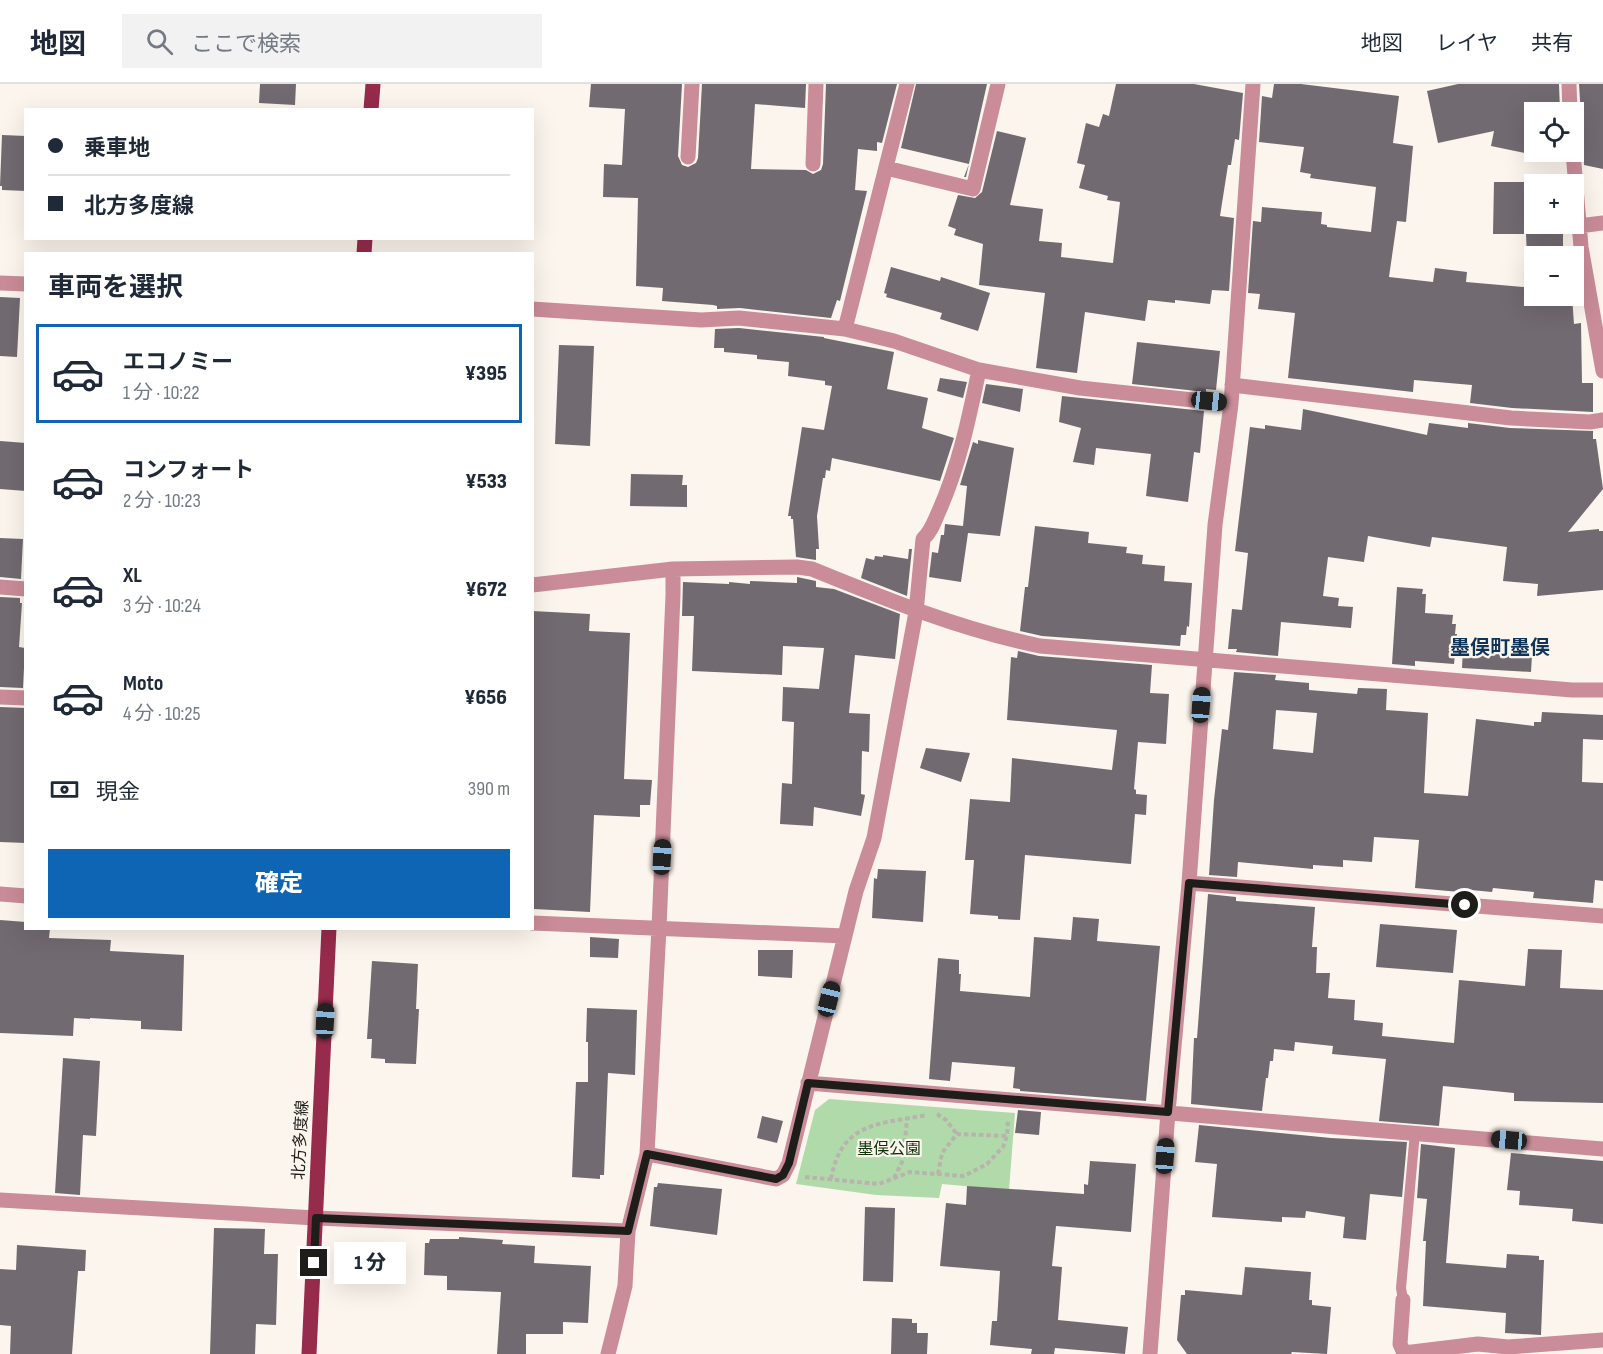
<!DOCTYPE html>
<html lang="ja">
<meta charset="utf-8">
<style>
:root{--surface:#fff;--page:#f2f2f3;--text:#1f2937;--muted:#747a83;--line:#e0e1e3;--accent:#0e65b3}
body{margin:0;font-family:"Sofia Sans Condensed","Noto Sans JP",sans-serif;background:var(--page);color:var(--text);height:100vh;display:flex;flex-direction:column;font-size:22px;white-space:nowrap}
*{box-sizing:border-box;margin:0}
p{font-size:20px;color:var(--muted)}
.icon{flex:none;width:33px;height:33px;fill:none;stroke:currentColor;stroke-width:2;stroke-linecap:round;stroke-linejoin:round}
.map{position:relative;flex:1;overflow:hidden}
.panel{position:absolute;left:24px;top:168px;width:510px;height:678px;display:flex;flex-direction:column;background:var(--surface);border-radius:0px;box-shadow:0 6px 24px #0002}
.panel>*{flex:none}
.guide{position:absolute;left:24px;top:24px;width:510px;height:132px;border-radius:0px;box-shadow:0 6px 24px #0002;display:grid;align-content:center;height:132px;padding:0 24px;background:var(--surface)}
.controls{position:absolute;left:1524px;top:18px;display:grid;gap:12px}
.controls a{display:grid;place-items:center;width:60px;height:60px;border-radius:0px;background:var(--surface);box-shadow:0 6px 24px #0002;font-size:30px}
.end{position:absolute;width:27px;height:27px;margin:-14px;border:8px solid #1f1d1a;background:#fff;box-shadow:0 0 0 3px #fff}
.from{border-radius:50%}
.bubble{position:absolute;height:42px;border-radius:0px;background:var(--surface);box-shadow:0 6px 24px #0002;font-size:20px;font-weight:800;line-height:42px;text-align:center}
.car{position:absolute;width:18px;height:36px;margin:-18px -9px;border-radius:8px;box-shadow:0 0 4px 2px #0007;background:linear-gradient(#222 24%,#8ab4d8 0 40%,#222 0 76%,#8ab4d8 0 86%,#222 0)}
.guide b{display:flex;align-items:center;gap:21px;height:57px;font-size:22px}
.guide b+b{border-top:2px solid var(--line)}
.guide i{width:15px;height:15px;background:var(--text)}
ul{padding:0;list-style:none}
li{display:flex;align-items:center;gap:18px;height:99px;margin:0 12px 9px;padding:0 12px;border:3px solid transparent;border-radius:0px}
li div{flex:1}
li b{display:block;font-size:22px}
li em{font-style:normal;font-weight:800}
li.active{border-color:var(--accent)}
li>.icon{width:54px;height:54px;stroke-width:1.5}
h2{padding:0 24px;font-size:27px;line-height:72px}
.pay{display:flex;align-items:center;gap:15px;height:66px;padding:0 24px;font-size:22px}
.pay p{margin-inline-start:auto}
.cta{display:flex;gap:12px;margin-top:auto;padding:12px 24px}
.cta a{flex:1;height:69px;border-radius:0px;background:var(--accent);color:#fff;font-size:24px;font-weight:800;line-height:69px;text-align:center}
header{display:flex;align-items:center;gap:36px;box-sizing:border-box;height:84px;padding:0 30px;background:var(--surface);border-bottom:2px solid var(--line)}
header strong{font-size:28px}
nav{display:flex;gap:33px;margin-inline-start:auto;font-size:21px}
.search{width:420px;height:54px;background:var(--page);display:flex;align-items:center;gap:15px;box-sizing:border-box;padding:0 21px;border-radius:0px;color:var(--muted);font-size:22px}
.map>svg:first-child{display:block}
.green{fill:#b0daa9}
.building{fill:#716a71;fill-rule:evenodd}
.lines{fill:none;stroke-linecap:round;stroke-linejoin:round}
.path{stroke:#b8b3ad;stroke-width:4;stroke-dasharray:4.5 3;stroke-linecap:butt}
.service{stroke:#c98c98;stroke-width:10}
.minor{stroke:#c98c98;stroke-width:15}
.primary{stroke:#962b4c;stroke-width:15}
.route{stroke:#1f1d1a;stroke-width:8}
.labels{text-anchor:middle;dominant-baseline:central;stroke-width:4.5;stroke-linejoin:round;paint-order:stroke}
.street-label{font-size:16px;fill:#1f1d1a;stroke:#fcf5ed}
.park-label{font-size:16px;fill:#0c3306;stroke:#fcf5ed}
.quarter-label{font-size:20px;font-weight:bold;fill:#0e345a;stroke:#fcf5ed}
</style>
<header>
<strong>地図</strong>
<div class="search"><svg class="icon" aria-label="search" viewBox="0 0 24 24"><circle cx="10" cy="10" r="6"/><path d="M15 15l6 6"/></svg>ここで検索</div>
<nav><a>地図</a><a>レイヤ</a><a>共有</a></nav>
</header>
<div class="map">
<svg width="1603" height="1270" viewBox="0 0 1603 1270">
<rect width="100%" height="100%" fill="#fcf5ed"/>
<!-- green -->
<path class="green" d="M829,1015L1015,1029L1009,1106L942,1100L939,1114L876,1111L796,1100L815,1026Z"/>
<!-- building -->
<path class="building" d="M260,0H296L295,21L259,19Z
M591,0H682L678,72L682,81L688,83L696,79L698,74L702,0H806L805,24L755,20L751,85L806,86L813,90L821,86L823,80L826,0H897L882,59L877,58V67L858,65L855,106L867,107L840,217L837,216L831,234L740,224L717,225V222L713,221L662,217L663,204L636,202L638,114L603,113L604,80L622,81L625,25L589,23Z
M916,0H987L966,93H964L969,80L901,64Z
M1116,0H1194L1243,9L1239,56L1235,55L1231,81H1228L1220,132L1234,134L1229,207L1212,206L1210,220L1175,216V219L1148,216L1145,237L1085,228L1077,289L1036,284L1045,209L979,201L983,160L954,151L956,145L948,142L958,111L975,114L982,108L997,47L1026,54L1010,121L1043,125L1039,157L1062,159L1061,173L1113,179L1120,118L1107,116L1108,112L1079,104L1085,81L1077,79L1086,39L1099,43L1103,30L1109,32Z
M1274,0H1301L1399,12L1393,59L1413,62L1406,138L1397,137L1389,193L1433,198L1435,184L1467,188L1466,198L1534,204V212H1572L1574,240L1581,239L1582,299H1593V328L1512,324L1470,319L1472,301L1414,296L1413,308L1288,294L1295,229L1258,225L1260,210L1248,209L1253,137L1261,138L1262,123L1295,126L1322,128L1321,140L1327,141V143L1371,148L1376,103L1310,94L1311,90L1300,88L1304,63L1259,58L1262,12L1272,14Z
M1458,0H1559L1560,28H1534V71L1491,62L1494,47L1438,59L1427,7Z
M1579,0H1603V85L1584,81Z
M2,51L26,52V107L2,106V102H0Z
M1494,98H1534V140H1563V172H1527L1526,150H1493Z
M891,183L940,197L941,193L990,209L978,247L940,235L942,229L886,213L887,210L884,209Z
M0,213L20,214L17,273L0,272Z
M739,244L824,253V254L894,268L887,305L928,314L922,344L954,354L940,397L832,374L830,387L826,386L825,394H823L817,432L819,465H816V476L796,473L793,435H791V432H788L802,343L824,346L832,302L825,301V297L788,292L789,278L757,275V271L724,268V264H714L715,245Z
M1137,258L1220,267L1216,306L1206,305V308L1132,300Z
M559,261L594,262L590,362L555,360Z
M940,294L967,298L963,314L937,307Z
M986,300L1023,305L1020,328L982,319Z
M1062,312L1204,327L1200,369L1194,368L1188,418L1146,412L1151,370L1096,364L1094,381L1073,378L1081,344L1059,338Z
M1303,325L1427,351L1429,339L1468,344V339L1510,344L1593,347V355H1596L1603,405L1568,448L1599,445V447H1603V506L1537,512L1538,500L1503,497L1507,463L1432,453L1430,463L1368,452L1364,478L1328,473L1323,512L1339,514L1338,522L1353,523L1351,544L1281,538L1278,572L1236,568L1237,565H1228L1232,525L1242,526L1248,469L1235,467L1250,343L1265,345V341L1301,346Z
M978,356L1014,364L1000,452L968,449L961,498L929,493L932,468L938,469L941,451H944L945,440L963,442L967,402L960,401L973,358L978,360Z
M0,357L26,359V407L0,405Z
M631,390L683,391L682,401H687V423L630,422Z
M1035,442L1089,448L1088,459L1127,463L1126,469L1143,471L1142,480L1165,482L1164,497L1192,499L1189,543L1187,542L1186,551H1181L1180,562L1042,552L1020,547L1025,503H1028Z
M0,454L23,455L21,495L0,493Z
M909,465H912L907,512L861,494L866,474L874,476L875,472L883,473V471L908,475Z
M797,493L816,497V503L834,505L900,530L895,575L855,571L849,629L870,630L869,668L862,667L861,710L865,711L861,732L814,723L813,742L780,740L782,699L792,700L794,638L782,637L783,603L819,605L824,564L783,562L782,591L692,587L694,532H682L683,498L729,500V498L750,500V497L797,499Z
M1397,503L1423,505L1422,510H1426L1425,529L1453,531L1452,540H1456L1455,550H1457L1454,580L1415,577V582L1392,580Z
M0,513L20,514V519H22L19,563L25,564L23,604L0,603Z
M532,527L590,530L589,547L630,549L624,695L652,696L650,721H640V733L594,731L590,828L534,825V802H532Z
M1463,563L1532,571L1531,588L1462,584Z
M1018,567L1039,572L1152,581L1150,609L1169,610L1166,660L1138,658L1134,705L1136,706V710L1147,711L1146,731L1135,730L1131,780L1025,771L1020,836L998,835V832L970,830L974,776H965L970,715L1010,718L1012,674L1112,686L1117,646L1007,636L1011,573L1017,574Z
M1234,588L1276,591L1275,596L1309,599V606L1357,610L1358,604L1387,605L1386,626L1428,629L1424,709L1468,712L1476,635L1534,642V638H1541L1542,628L1603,631V656L1583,655L1582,698L1603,699V797L1595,796L1593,819L1533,814L1534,808L1493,804L1492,808L1471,806V809L1415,804L1419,756L1374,753L1372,778L1343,776V783L1313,781V785L1238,778L1237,793L1209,791L1214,716L1222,645L1228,646ZM1276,626L1317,629L1313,669L1273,665Z
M0,623L26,624V759L0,758Z
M926,664L970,669L961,698L920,684Z
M878,785L926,787L923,838L872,834L874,794L877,795Z
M1208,810L1236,813V817L1315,823L1312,863H1317L1316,889H1330L1328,914L1355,916L1354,936L1383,939L1382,952L1454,959L1459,896L1525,902L1528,865L1562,866L1560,904L1603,906V1019L1514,1017V1009L1443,1002L1439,1042L1379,1037L1386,975L1332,970L1333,962L1295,958L1294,967L1274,965L1273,977H1270L1268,994H1266L1262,1027L1191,1020L1194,954H1197Z
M1073,833L1099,835L1097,857L1160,862L1146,1017L1020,1007V1005L1013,1004L1015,983L952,978L950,997L929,995L938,874L959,876V890H961L960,907L1030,913L1034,853L1071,856Z
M0,836L26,838V844H50L49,854L111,856L110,867L184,871L182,947L141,945V937L90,934V935L74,934L73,952L0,949Z
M1380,840L1457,846L1453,889L1376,883Z
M590,853L619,855L618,874L590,873Z
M758,866H793L792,894L758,892Z
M372,877L418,880L416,925H419L416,980L385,979V975L371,974L372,955H367Z
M587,924L637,926L635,991L608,989L604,1091H600V1095L572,1093L576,998H588V958H586Z
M63,974L100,977L96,1052L83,1051L80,1111L55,1109Z
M1018,1026L1041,1028L1039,1051L1015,1049Z
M762,1032L783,1037L777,1059L757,1054Z
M1199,1041L1331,1054L1407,1058L1402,1113L1370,1110L1366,1156L1343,1154L1345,1133L1306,1127L1305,1134L1282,1133V1138L1212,1133L1217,1080L1195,1078Z
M1421,1060L1455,1064L1446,1179L1506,1184L1507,1170L1539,1172V1176H1544L1541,1251L1505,1249L1506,1229L1423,1222L1426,1157H1423L1427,1115L1417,1114Z
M1511,1069L1603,1077V1140L1572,1137L1573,1125L1519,1121L1520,1107L1507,1106Z
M1090,1077L1136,1080L1131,1148L1056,1142L1052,1182L1062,1183L1058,1236L1128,1243L1125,1270L1055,1264L1054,1270H1031L1032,1265L990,1261L992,1237H997L1000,1187L940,1182L946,1119L966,1121L967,1102L1084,1110V1100L1088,1101Z
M658,1099L722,1105L717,1151L650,1142L654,1103H657Z
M865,1123L895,1124L893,1198L863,1197Z
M214,1144L265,1145L264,1170H278L276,1241L256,1240L255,1270H210Z
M459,1153L503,1156L502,1160L535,1162L534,1179L591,1182L588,1239L563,1238V1250H526V1270H497L501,1208L447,1206V1192L424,1191L425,1159H429L430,1155H459Z
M17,1161L86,1166L85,1187H78L72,1270H10L11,1242L0,1241V1185L16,1186Z
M1245,1183L1311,1188L1309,1216H1312V1221L1331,1223L1327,1270L1292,1268L1291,1270H1187L1177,1256L1181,1211H1185V1206L1242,1211Z
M892,1234L912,1235V1239H917V1249H928L927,1270H891Z"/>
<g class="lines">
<!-- path -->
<path class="path" d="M937,1030L946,1036L957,1050
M938,1090L942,1069L957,1050L1007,1052
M805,1093L879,1100L910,1088L964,1092L987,1080L1003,1063L1007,1052L1008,1036
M894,1094L903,1076L907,1035
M831,1095C841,1038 879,1040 927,1031"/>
<!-- service -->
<path class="service" d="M1403,1216L1401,1204L1415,1048"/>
<!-- minor -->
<path class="minor" d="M1569,0L1570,28
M1573,68L1581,163L1603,287
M688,73L692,0
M813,80L816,0
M886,84L973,105L998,0
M1579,142L1603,139
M0,199L26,200
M532,225L701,236L739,234L845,245L894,257L979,286L1080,304L1231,320
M845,245L907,0
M1232,301L1511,334L1590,338L1603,336
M532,501L673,485L797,483L812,485C888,516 959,545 1040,562L1572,606H1603
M0,503L26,505
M0,613L26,614
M1189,799L1603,832
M0,810L26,812
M532,839L845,852
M808,999L1603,1065
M647,1070L776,1095L783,1091L789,1079L856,807L874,754L916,528L923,455C931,448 934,438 939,427C959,382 969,334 979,286
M0,1116L316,1134L628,1147
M1403,1216L1400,1260L1404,1269L1478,1260L1508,1263L1603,1256
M608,1270L625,1202L628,1147L647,1070L659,844L673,511V485
M1150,1270L1168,1028L1189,799L1215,441L1231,320L1253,0"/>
<!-- primary -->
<path class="primary" d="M371,26L373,0
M364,170L365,154
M309,1270L329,844"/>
</g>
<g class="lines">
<!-- route -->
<path class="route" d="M314,1179L316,1134L628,1147L647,1070L776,1095L783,1091L789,1079L808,999L1168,1028L1189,799L1465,821"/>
</g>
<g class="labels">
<!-- street labels -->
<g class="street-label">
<text transform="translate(301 1056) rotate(-87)">北方多度線</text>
</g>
<!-- park labels -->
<g class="park-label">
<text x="889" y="1065">墨俣公園</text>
</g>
<!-- quarter labels -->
<g class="quarter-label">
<text x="1500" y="564">墨俣町墨俣</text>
</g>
</g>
</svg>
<div class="controls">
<a><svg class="icon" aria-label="locate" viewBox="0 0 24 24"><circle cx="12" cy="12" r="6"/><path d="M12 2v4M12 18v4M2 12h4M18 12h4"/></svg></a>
<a>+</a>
<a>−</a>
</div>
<i class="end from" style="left:1465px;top:821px"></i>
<i class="end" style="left:314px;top:1179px"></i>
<div class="bubble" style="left:334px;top:1158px;width:72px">1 分</div>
<i class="car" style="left:1209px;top:317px;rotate:96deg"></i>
<i class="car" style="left:1201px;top:621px;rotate:4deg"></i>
<i class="car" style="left:662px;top:773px;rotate:3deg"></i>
<i class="car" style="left:829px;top:915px;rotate:14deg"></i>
<i class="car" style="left:325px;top:937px;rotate:3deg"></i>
<i class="car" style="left:1509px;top:1056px;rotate:275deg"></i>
<i class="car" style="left:1165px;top:1072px;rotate:4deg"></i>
<div class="guide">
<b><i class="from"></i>乗車地</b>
<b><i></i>北方多度線</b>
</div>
<section class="panel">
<h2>車両を選択</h2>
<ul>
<li class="active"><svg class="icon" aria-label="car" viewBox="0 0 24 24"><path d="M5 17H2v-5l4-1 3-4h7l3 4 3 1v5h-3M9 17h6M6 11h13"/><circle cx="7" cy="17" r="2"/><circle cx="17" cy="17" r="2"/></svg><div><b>エコノミー</b><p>1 分 · 10:22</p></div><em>¥395</em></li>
<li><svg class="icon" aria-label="car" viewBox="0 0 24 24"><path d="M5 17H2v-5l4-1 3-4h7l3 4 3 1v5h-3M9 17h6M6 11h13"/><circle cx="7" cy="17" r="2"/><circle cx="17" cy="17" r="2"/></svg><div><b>コンフォート</b><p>2 分 · 10:23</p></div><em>¥533</em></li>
<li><svg class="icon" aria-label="car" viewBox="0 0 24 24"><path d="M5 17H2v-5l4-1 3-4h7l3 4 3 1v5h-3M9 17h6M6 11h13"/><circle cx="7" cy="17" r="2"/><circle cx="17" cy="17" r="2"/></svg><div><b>XL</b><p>3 分 · 10:24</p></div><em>¥672</em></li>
<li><svg class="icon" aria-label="car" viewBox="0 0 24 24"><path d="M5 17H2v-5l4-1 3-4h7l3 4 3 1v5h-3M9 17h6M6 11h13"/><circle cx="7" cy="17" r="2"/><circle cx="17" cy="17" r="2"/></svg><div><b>Moto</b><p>4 分 · 10:25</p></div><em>¥656</em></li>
</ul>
<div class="pay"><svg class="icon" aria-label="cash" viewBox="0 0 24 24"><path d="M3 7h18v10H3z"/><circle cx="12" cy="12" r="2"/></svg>現金<p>390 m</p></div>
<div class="cta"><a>確定</a></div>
</section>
</div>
